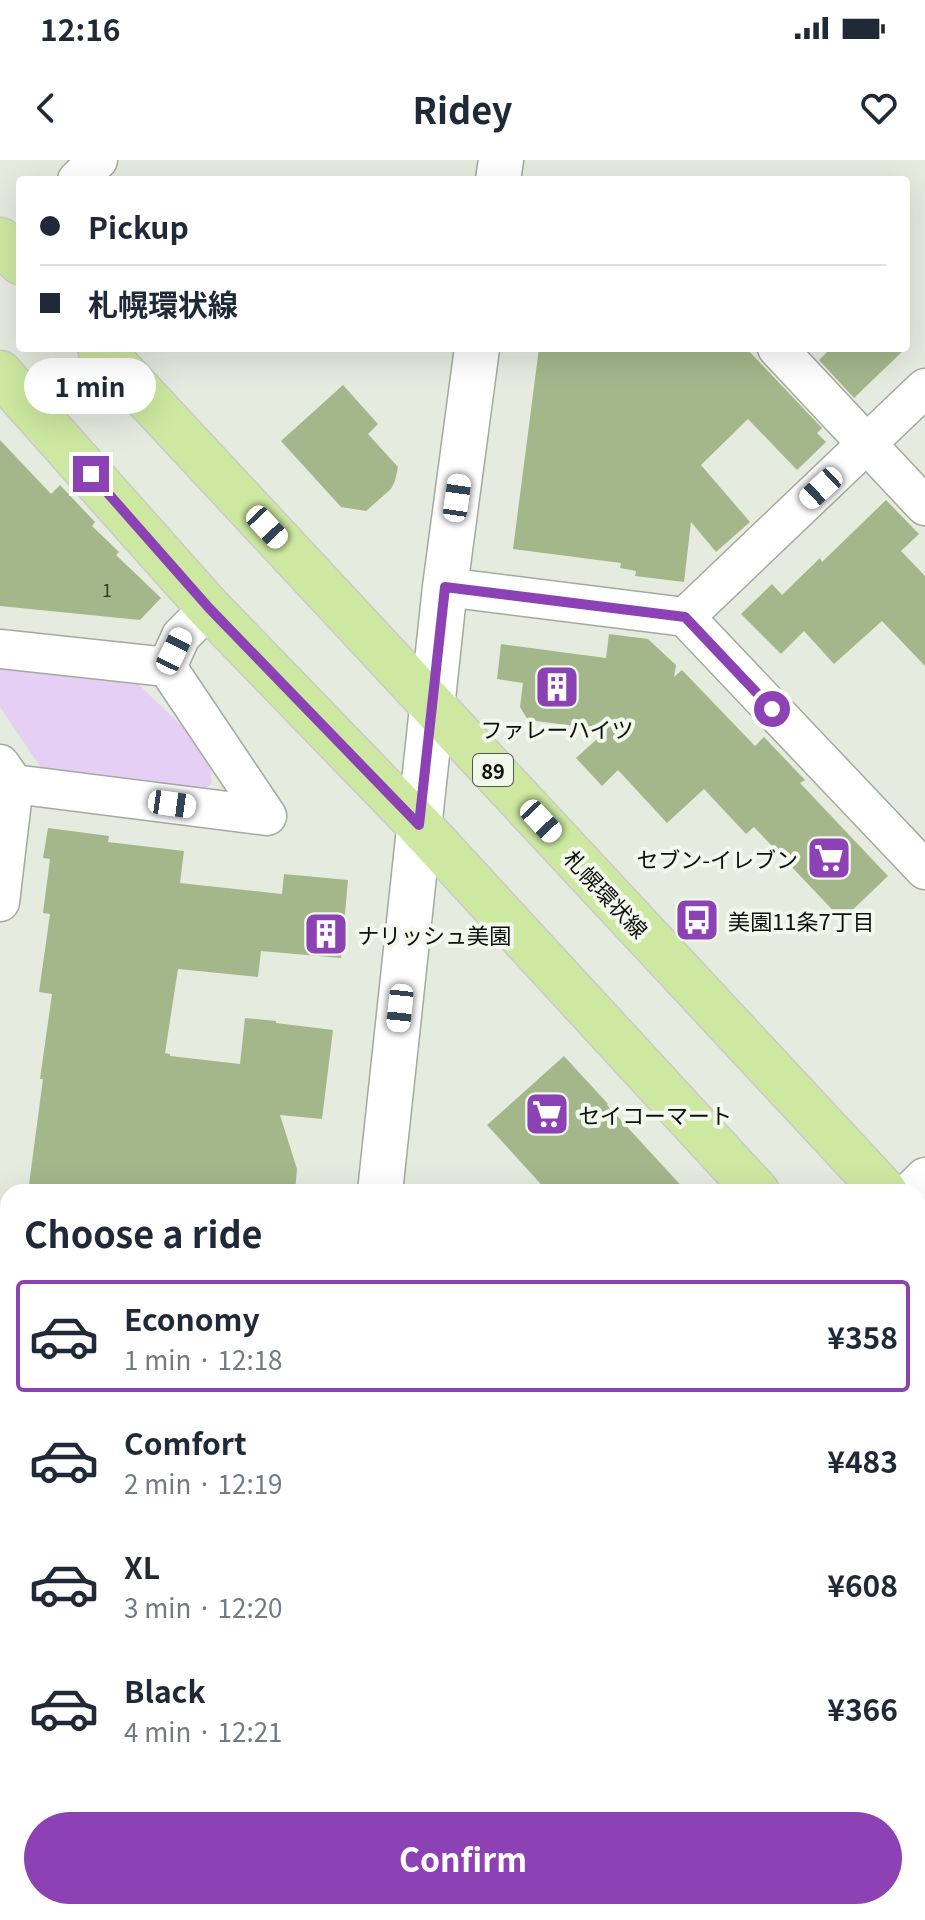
<!DOCTYPE html>
<meta charset="utf-8">
<style>
:root{--surface:#fff;--page:#f6f6f7;--text:#1f2937;--muted:#747a83;--line:#e0e1e3;--accent:#8c42b4}
body{margin:0;font-family:Georgia,"Noto Sans JP",serif;background:var(--page);color:var(--text);height:100vh;display:flex;flex-direction:column;font-size:30px;white-space:nowrap}
*{box-sizing:border-box;margin:0}
p{font-size:26px;color:var(--muted)}
.icon{flex:none;width:44px;height:44px;fill:none;stroke:currentColor;stroke-width:2;stroke-linecap:round;stroke-linejoin:round}
.map{position:relative;flex:1;overflow:hidden}
.sheet{position:absolute;left:0px;top:1024px;width:926px;height:736px;display:flex;flex-direction:column;background:var(--surface);border-radius:24px 24px 0 0;box-shadow:0 8px 32px #0002}
.sheet>*{flex:none}
.banner{position:absolute;left:16px;top:16px;width:894px;height:176px;border-radius:8px;box-shadow:0 8px 32px #0002;display:grid;align-content:center;height:176px;padding:0 24px;background:var(--surface)}
.end{position:absolute;width:36px;height:36px;margin:-18px;border:10px solid #8c42b4;background:#fff;box-shadow:0 0 0 4px #fff}
.from{border-radius:50%}
.bubble{position:absolute;height:56px;border-radius:28px;background:var(--surface);box-shadow:0 8px 32px #0002;font-size:26px;font-weight:700;line-height:56px;text-align:center}
.car{position:absolute;width:24px;height:48px;margin:-24px -12px;border-radius:10px;box-shadow:0 0 6px 2px #0007;background:linear-gradient(#fff 24%,#345 0 40%,#fff 0 76%,#345 0 86%,#fff 0)}
.banner b{display:flex;align-items:center;gap:28px;height:76px;font-size:30px}
.banner b+b{border-top:2px solid var(--line)}
.banner i{width:20px;height:20px;background:var(--text)}
ul{padding:0;list-style:none}
li{display:flex;align-items:center;gap:24px;height:112px;margin:0 16px 12px;padding:0 8px;border:4px solid transparent;border-radius:8px}
li div{flex:1}
li b{display:block;font-size:30px}
li em{font-style:normal;font-weight:700}
li.active{border-color:var(--accent)}
li>.icon{width:72px;height:72px;stroke-width:1.5}
h2{padding:0 24px;font-size:36px;line-height:96px}
.cta{display:flex;gap:16px;margin-top:auto;padding:16px 24px}
.cta a{flex:1;height:92px;border-radius:48px;background:var(--accent);color:#fff;font-size:32px;font-weight:700;line-height:92px;text-align:center}
.status{display:flex;justify-content:space-between;align-items:center;height:56px;padding:0 40px;background:var(--surface);direction:ltr}
.status svg{height:22px;fill:currentColor}
header{display:flex;justify-content:space-between;align-items:center;height:104px;padding:0 24px;background:var(--surface);font-size:36px;font-weight:700}
.map>svg:first-child{display:block}
.green{fill:#e5cff4}
.building{fill:#a4b78b}
.lines{fill:none;stroke-linecap:round;stroke-linejoin:round}
.street-casing{stroke:#a4a99f;stroke-width:41}
.secondary-casing{stroke:#a4a99f;stroke-width:47}
.primary-casing{stroke:#cacac9;stroke-width:47}
.street{stroke:#fff;stroke-width:38}
.secondary{stroke:#fff;stroke-width:44}
.primary{stroke:#cde9a1;stroke-width:44}
.route{stroke:#8c42b4;stroke-width:10}
.labels{text-anchor:middle;dominant-baseline:central;stroke-width:8;stroke-linejoin:round;paint-order:stroke}
.number-label{font-size:18px;fill:#33392b}
.shield{fill:#f3f8ed;stroke:#52554f;stroke-width:2}
.shield-label{font-size:20px;font-weight:bold;fill:#0d0f0b}
.poi-label{font-size:22px;fill:#0d0f0b;stroke:#f3f8ed;text-anchor:start}
.street-label{font-size:22px;fill:#0d0f0b;stroke:#f3f8ed}
</style>
<div class="status"><b>12:16</b><svg viewBox="0 0 49 12"><path d="M0 12V9h3v3zM5 12V6h3v6zM10 12V3h3v9zM15 12V0h3v12zM26 1h20v11H26zM47 4h2v5h-2z"/></svg></div>
<header><svg class="icon" aria-label="back" viewBox="0 0 24 24"><path d="M15 5l-7 7 7 7"/></svg>Ridey<svg class="icon" aria-label="heart" viewBox="0 0 24 24"><path d="M12 20l-8-8c-3-5 5-10 8-4 3-6 11-1 8 4z"/></svg></header>
<div class="map">
<svg width="925" height="1760" viewBox="0 0 925 1760">
<rect width="100%" height="100%" fill="#e6ebe0"/>
<!-- green -->
<path class="green" d="M2,503L137,523L182,566L211,600V624L197,635L46,615L0,547V506Z
M0,1747L8,1748V1752H44L108,1760H0Z"/>
<!-- building -->
<path class="building" d="M539,188H746L822,268L817,273L826,282L797,310L748,259L701,305L750,362L716,392L691,362L684,422L635,416L636,411L620,408L621,403L513,389Z
M831,188H906L854,238L819,200Z
M343,225L378,264L368,274L398,307L395,321L391,329L366,351L341,347L281,281Z
M0,280L51,334L60,325L95,362L92,366L119,392L116,395L161,438L140,460L0,446Z
M886,340L919,374L901,391L925,416V506L882,461L834,504L804,471L781,494L741,454L772,424L782,435L820,398L822,402Z
M609,474L648,479L676,505L674,517L682,510L755,586L764,577L805,620L800,623L888,716L842,760L754,667L746,674L704,629L667,663L618,610L602,626L576,598L607,570L528,560L520,547L523,523L497,519L501,484L606,498Z
M48,668L109,676L108,682L184,691L180,723L282,734L284,714L348,720L341,798L261,791L258,817L178,809L165,893L170,894V896L240,904L245,858L276,861V863L333,870L322,959L280,955L297,1009L295,1032H200L169,1029V1032H28L43,919H40L52,834L39,832L50,754L43,753L50,699L43,698Z
M564,896L608,944L607,945L687,1032H548L487,965Z"/>
<g class="lines">
<!-- street casing -->
<g class="street-casing">
<path id="street" d="M77,20L98,0
M777,188L925,346
M445,427L685,457L925,710
M685,457L925,228
M0,489L167,507L181,476L209,448
M0,604L14,624L0,742
M0,624H14L267,656L167,507
M910,1032L925,1017
M0,1159L8,1160
M918,1448L925,1442
M0,1701L8,1702
M306,1752L327,1760
M591,1760L592,1752"/>
</g>
<!-- secondary casing -->
<g class="secondary-casing">
<path id="secondary" d="M498,20L501,0
M380,1032L445,427L477,188
M289,1760L290,1752"/>
</g>
<!-- primary casing -->
<g class="primary-casing">
<path id="primary" d="M0,80L20,102
M100,188L885,1032
M0,213L209,448L419,665L757,1032
M918,1067L925,1075
M918,1209L925,1217"/>
</g>
<!-- street -->
<use href="#street" class="street"/>
<!-- secondary -->
<use href="#secondary" class="secondary"/>
<!-- primary -->
<use href="#primary" class="primary"/>
</g>
<g class="lines">
<!-- route -->
<path class="route" d="M91,314L209,448L419,665L445,427L685,457L772,549"/>
</g>
<!-- icons -->
<defs>
<g id="building-square" transform="scale(2.3)"><rect x="-9" y="-9" width="18" height="18" rx="4" fill="#8c42b4" stroke="#f3f8ed"/><path d="M-4-6H4V6H1V3H-1V6H-4ZM-2.5-4.3h1.7v1.8h-1.7ZM.8-4.3h1.7v1.8H.8ZM-2.5-1h1.7V.8h-1.7ZM.8-1h1.7V.8H.8Z" fill="#fff"/></g>
<g id="supermarket-square" transform="scale(2.3)"><rect x="-9" y="-9" width="18" height="18" rx="4" fill="#8c42b4" stroke="#f3f8ed"/><path d="M-6-5.5h2.5l.6 2H6L4.5 2H-2.5L-4.4-4H-6ZM-1.5 3.2a1.3 1.3 0 1 0 .1 0ZM3 3.2a1.3 1.3 0 1 0 .1 0Z" fill="#fff"/></g>
<g id="bus-square" transform="scale(2.3)"><rect x="-9" y="-9" width="18" height="18" rx="4" fill="#8c42b4" stroke="#f3f8ed"/><path d="M-5-6H5V4H4V6H2V4H-2V6H-4V4H-5ZM-3.5-4V0h7V-4ZM-3.5 1.2v1.5H-2V1.2ZM2 1.2v1.5H3.5V1.2Z" fill="#fff"/></g>
</defs>
<g fill-rule="evenodd">
<use href="#building-square" x="557" y="527"/>
<use href="#supermarket-square" x="829" y="698"/>
<use href="#bus-square" x="697" y="760"/>
<use href="#building-square" x="326" y="774"/>
<use href="#supermarket-square" x="547" y="954"/>
</g>
<g class="labels">
<!-- number labels -->
<g class="number-label">
<text x="107" y="429">1</text>
</g>
<!-- shield labels -->
<rect class="shield" x="473" y="594" width="40" height="32" rx="6"/>
<g class="shield-label">
<text x="493" y="610">89</text>
</g>
<!-- poi labels -->
<g class="poi-label">
<text x="557" y="568" text-anchor="middle">ファレーハイツ</text>
<text x="798" y="698" text-anchor="end">セブン-イレブン</text>
<text x="728" y="760">美園11条7丁目</text>
<text x="357" y="774">ナリッシュ美園</text>
<text x="578" y="954">セイコーマート</text>
</g>
<!-- street labels -->
<g class="street-label">
<text transform="translate(607 733) rotate(47)">札幌環状線</text>
</g>
</g>
</svg>
<i class="end from" style="left:772px;top:549px"></i>
<i class="end" style="left:91px;top:314px"></i>
<div class="bubble" style="left:24px;top:198px;width:132px">1 min</div>
<i class="car" style="left:821px;top:328px;rotate:227deg"></i>
<i class="car" style="left:457px;top:338px;rotate:8deg"></i>
<i class="car" style="left:267px;top:367px;rotate:137deg"></i>
<i class="car" style="left:174px;top:491px;rotate:26deg"></i>
<i class="car" style="left:172px;top:644px;rotate:98deg"></i>
<i class="car" style="left:541px;top:661px;rotate:137deg"></i>
<i class="car" style="left:400px;top:848px;rotate:186deg"></i>
<div class="banner">
<b><i class="from"></i>Pickup</b>
<b><i></i>札幌環状線</b>
</div>
<section class="sheet">
<h2>Choose a ride</h2>
<ul>
<li class="active"><svg class="icon" aria-label="car" viewBox="0 0 24 24"><path d="M5 17H2v-5l4-1 3-4h7l3 4 3 1v5h-3M9 17h6M6 11h13"/><circle cx="7" cy="17" r="2"/><circle cx="17" cy="17" r="2"/></svg><div><b>Economy</b><p>1 min · 12:18</p></div><em>¥358</em></li>
<li><svg class="icon" aria-label="car" viewBox="0 0 24 24"><path d="M5 17H2v-5l4-1 3-4h7l3 4 3 1v5h-3M9 17h6M6 11h13"/><circle cx="7" cy="17" r="2"/><circle cx="17" cy="17" r="2"/></svg><div><b>Comfort</b><p>2 min · 12:19</p></div><em>¥483</em></li>
<li><svg class="icon" aria-label="car" viewBox="0 0 24 24"><path d="M5 17H2v-5l4-1 3-4h7l3 4 3 1v5h-3M9 17h6M6 11h13"/><circle cx="7" cy="17" r="2"/><circle cx="17" cy="17" r="2"/></svg><div><b>XL</b><p>3 min · 12:20</p></div><em>¥608</em></li>
<li><svg class="icon" aria-label="car" viewBox="0 0 24 24"><path d="M5 17H2v-5l4-1 3-4h7l3 4 3 1v5h-3M9 17h6M6 11h13"/><circle cx="7" cy="17" r="2"/><circle cx="17" cy="17" r="2"/></svg><div><b>Black</b><p>4 min · 12:21</p></div><em>¥366</em></li>
</ul>
<div class="cta"><a>Confirm</a></div>
</section>
</div>
